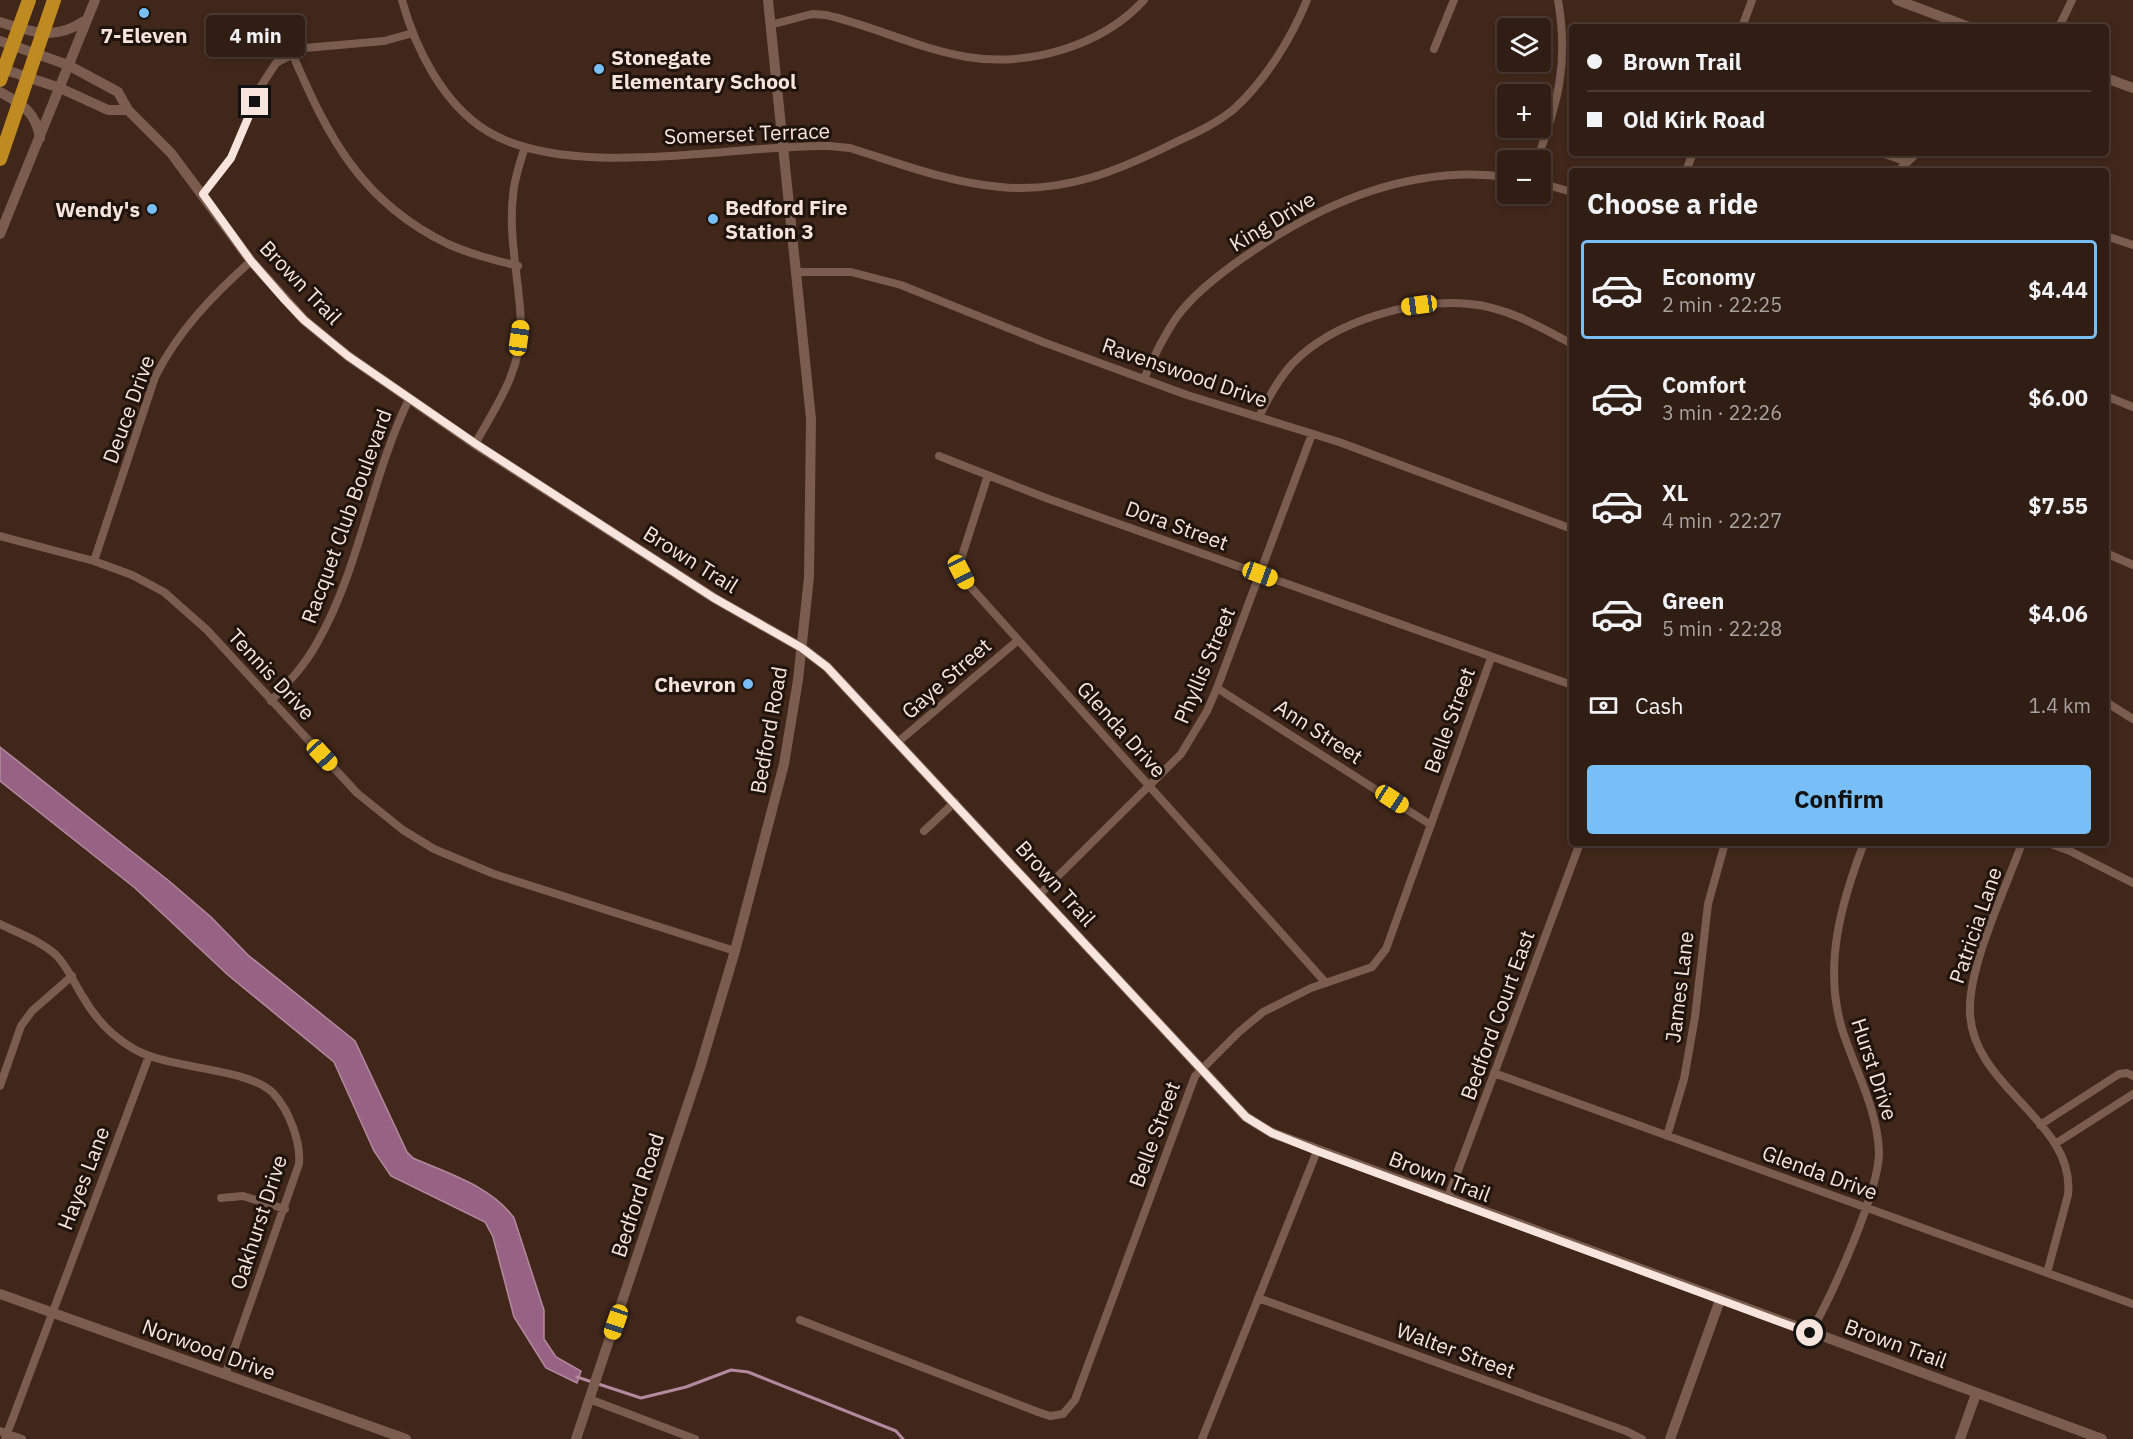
<!DOCTYPE html>
<meta charset="utf-8">
<style>
:root{--surface:#301d14;--page:#38261d;--text:#f1f3f6;--muted:#a8a2a0;--line:#4b3b34;--accent:#78bff7}
body{margin:0;font-family:"IBM Plex Sans",sans-serif;background:var(--page);color:var(--text);height:100vh;display:flex;flex-direction:column;font-size:22px;white-space:nowrap}
*{box-sizing:border-box;margin:0}
p{font-size:20px;color:var(--muted)}
.icon{flex:none;width:33px;height:33px;fill:none;stroke:currentColor;stroke-width:2;stroke-linecap:round;stroke-linejoin:round}
.map{position:relative;flex:1;overflow:hidden}
.side{position:absolute;left:1569px;top:168px;width:540px;height:678px;display:flex;flex-direction:column;background:var(--surface);border-radius:6px;box-shadow:0 3px 9px #0003,0 0 0 2px var(--line)}
.side>*{flex:none}
.hud{position:absolute;left:1569px;top:24px;width:540px;height:132px;border-radius:6px;box-shadow:0 3px 9px #0003,0 0 0 2px var(--line);display:grid;align-content:center;height:132px;padding:0 18px;background:var(--surface)}
.tools{position:absolute;left:1497px;top:18px;display:grid;gap:12px}
.tools a{display:grid;place-items:center;width:54px;height:54px;border-radius:6px;background:var(--surface);box-shadow:0 3px 9px #0003,0 0 0 2px var(--line);font-size:30px}
.end{position:absolute;width:27px;height:27px;margin:-14px;border:8px solid #f7e5dd;background:#111;box-shadow:0 0 0 3px #111}
.from{border-radius:50%}
.bubble{position:absolute;height:42px;border-radius:6px;background:var(--surface);box-shadow:0 3px 9px #0003,0 0 0 2px var(--line);font-size:20px;font-weight:700;line-height:42px;text-align:center}
.car{position:absolute;width:18px;height:36px;margin:-18px -9px;border-radius:8px;box-shadow:0 0 4px 2px #0007;background:linear-gradient(#f5c518 24%,#345 0 40%,#f5c518 0 76%,#345 0 86%,#f5c518 0)}
.hud b{display:flex;align-items:center;gap:21px;height:57px;font-size:22px}
.hud b+b{border-top:2px solid var(--line)}
.hud i{width:15px;height:15px;background:var(--text)}
ul{padding:0;list-style:none}
li{display:flex;align-items:center;gap:18px;height:99px;margin:0 12px 9px;padding:0 6px;border:3px solid transparent;border-radius:6px}
li div{flex:1}
li b{display:block;font-size:22px}
li em{font-style:normal;font-weight:700}
li.selected{border-color:var(--accent)}
li>.icon{width:54px;height:54px;stroke-width:1.5}
h2{padding:0 18px;font-size:27px;line-height:72px}
.pay{display:flex;align-items:center;gap:15px;height:66px;padding:0 18px;font-size:22px}
.pay p{margin-inline-start:auto}
.action{display:flex;gap:12px;margin-top:auto;padding:12px 18px}
.action a{flex:1;height:69px;border-radius:6px;background:var(--accent);color:#111;font-size:24px;font-weight:700;line-height:69px;text-align:center}
.map>svg:first-child{display:block}
.water{fill:#986284;stroke:#b4899f;stroke-width:1.5}
.lines{fill:none;stroke-linecap:round;stroke-linejoin:round}
.stream{stroke:#b4899f;stroke-width:3}
.street{stroke:#7a5d4f;stroke-width:8}
.secondary{stroke:#7a5d4f;stroke-width:10}
.highway{stroke:#bf8b20;stroke-width:14}
.route{stroke:#f7e5dd;stroke-width:8}
.poi-dot{fill:#78bff7;stroke:#1f130d;stroke-width:2}
.labels{text-anchor:middle;dominant-baseline:central;stroke-width:6;stroke-linejoin:round;paint-order:stroke}
.poi-label{font-size:21px;font-weight:bold;fill:#f7e5dd;stroke:#1f130d;text-anchor:start}
.street-label{font-size:21px;fill:#f7e5dd;stroke:#1f130d}
</style>
<div class="map">
<svg width="2133" height="1439" viewBox="0 0 2133 1439">
<rect width="100%" height="100%" fill="#40271a"/>
<!-- water -->
<path class="water" d="M0,747L169,881L211,917L248,955L355,1041L407,1152L413,1158C449,1174 491,1186 514,1218L544,1310V1339L556,1357L581,1371L577,1383L546,1368L514,1317L493,1237L485,1222L391,1176L374,1151L334,1062L228,975L135,888L0,781Z"/>
<g class="lines">
<!-- stream -->
<path class="stream" d="M577,1377L641,1398L686,1387L731,1370L748,1372L896,1431L903,1439"/>
<!-- street -->
<path class="street" d="M402,0C415,48 443,104 487,131C570,182 735,144 829,146L850,148C898,163 950,183 1000,187C1065,193 1118,171 1174,143C1195,133 1216,124 1234,109C1265,81 1291,39 1307,0
M770,25L812,14L826,15C874,26 919,49 967,57C1029,67 1102,46 1144,0
M1742,27L1752,0
M2059,27L2072,0
M1434,49L1454,0
M292,53C328,137 361,202 448,244C470,254 494,260 518,266
M1882,153L1907,162
M1537,160C1558,102 1569,63 1558,0
M1686,171L1693,153
M1898,171L1917,153
M1540,183L1572,192
M203,194L231,158L261,86L276,63L305,48L384,41L413,33
M2106,236L2133,245
M795,272H851L901,285L1043,342L1187,395L1339,442L1572,529
M1144,379C1153,358 1163,337 1176,318C1194,293 1222,272 1247,255C1324,202 1412,164 1508,177
M2106,396L2133,407
M1259,417C1268,398 1278,379 1293,363C1334,321 1413,298 1470,304C1506,307 1541,327 1572,344
M475,444C496,406 521,372 521,325C520,284 508,237 513,196C514,179 520,163 525,147
M939,456L1046,498L1572,685
M988,475L961,559V571L967,583L1326,983
M0,536L94,561L132,575L164,592L207,630L357,793L403,830L434,849L494,874L735,951
M2106,553L2133,565
M94,561L155,377C178,331 213,295 251,261
M1217,688L1431,825
M271,701C288,683 305,665 317,643C360,568 371,477 409,399
M2106,702L2133,719
M898,742L1017,641
M924,831L955,802
M2022,843C2006,888 1968,966 1970,1012C1972,1088 2076,1121 2068,1195L2047,1273
M2048,843L2070,851L2133,883
M1040,894L1181,754L1207,711L1217,688L1312,434
M0,924C18,933 41,941 56,955C68,967 74,983 83,997C95,1018 113,1037 134,1049C170,1070 247,1067 273,1093C289,1110 301,1142 299,1164L225,1375
M1494,1073L2133,1304
M0,1086L21,1026L32,1011L72,976
M2040,1125L2119,1074L2127,1073L2133,1076
M1667,1136L1684,1079L1695,1017L1708,904L1725,843
M2055,1144L2133,1094
M221,1198L243,1196L285,1209
M1447,1200L1580,843
M1258,1298L1626,1431L1642,1439
M800,1320L1038,1412L1050,1416L1063,1414L1075,1400L1195,1076L1239,1032L1263,1012L1311,988L1372,967L1386,949L1491,658
M1810,1333C1831,1298 1880,1190 1879,1151C1877,1108 1855,1070 1842,1029C1823,966 1841,903 1864,843
M589,1399L695,1439
M0,1431L22,1439
M5,1439L149,1056
M1202,1439L1317,1151"/>
<!-- secondary -->
<path class="secondary" d="M1897,0L1969,27
M0,22C32,32 55,41 84,21
M0,41L68,65L118,92L128,110L171,153L251,261L304,320L348,356L475,444L714,598L802,648L827,667L1246,1117L1272,1133L2102,1439
M0,68L60,88L108,110H128
M2106,78L2133,88
M0,92C22,104 36,112 40,138
M0,234L95,0
M0,1294L406,1439
M576,1439L700,1068L735,951L784,764L798,680L809,577L811,419L768,0
M1670,1439L1720,1300
M1960,1439L1976,1394"/>
<!-- highway -->
<path class="highway" d="M0,80L29,0
M0,159L54,0"/>
</g>
<g class="lines">
<!-- route -->
<path class="route" d="M255,102L231,158L203,194L251,261L285,300L304,320L348,356L476,444L714,598L802,648L827,667L1246,1117L1272,1133L1317,1151L1810,1333"/>
</g>
<!-- markers -->
<g class="poi-dot">
<circle cx="144" cy="13" r="6"/>
<circle cx="599" cy="69" r="6"/>
<circle cx="152" cy="209" r="6"/>
<circle cx="713" cy="219" r="6"/>
<circle cx="748" cy="684" r="6"/>
</g>
<g class="labels">
<!-- poi labels -->
<g class="poi-label">
<text x="144" y="35" text-anchor="middle">7-Eleven</text>
<text x="611" y="57">Stonegate<tspan x="611" dy="24">Elementary School</tspan></text>
<text x="725" y="207">Bedford Fire<tspan x="725" dy="24">Station 3</tspan></text>
<text x="140" y="209" text-anchor="end">Wendy's</text>
<text x="736" y="684" text-anchor="end">Chevron</text>
</g>
<!-- street labels -->
<g class="street-label">
<text transform="translate(747 133) rotate(-2)">Somerset Terrace</text>
<text transform="translate(1272 221) rotate(-31)">King Drive</text>
<text transform="translate(301 282) rotate(46)">Brown Trail</text>
<text transform="translate(1185 372) rotate(19)">Ravenswood Drive</text>
<text transform="translate(128 409) rotate(-70)">Deuce Drive</text>
<text transform="translate(346 516) rotate(-70)">Racquet Club Boulevard</text>
<text transform="translate(1177 525) rotate(20)">Dora Street</text>
<text transform="translate(691 559) rotate(32)">Brown Trail</text>
<text transform="translate(1204 665) rotate(-67)">Phyllis Street</text>
<text transform="translate(272 674) rotate(47)">Tennis Drive</text>
<text transform="translate(946 678) rotate(-41)">Gaye Street</text>
<text transform="translate(1449 720) rotate(-70)">Belle Street</text>
<text transform="translate(1122 729) rotate(48)">Glenda Drive</text>
<text transform="translate(768 730) rotate(-80)">Bedford Road</text>
<text transform="translate(1319 731) rotate(33)">Ann Street</text>
<text transform="translate(1056 883) rotate(48)">Brown Trail</text>
<text transform="translate(1975 925) rotate(-71)">Patricia Lane</text>
<text transform="translate(1679 987) rotate(-83)">James Lane</text>
<text transform="translate(1497 1015) rotate(-70)">Bedford Court East</text>
<text transform="translate(1875 1069) rotate(72)">Hurst Drive</text>
<text transform="translate(1154 1134) rotate(-70)">Belle Street</text>
<text transform="translate(1820 1172) rotate(20)">Glenda Drive</text>
<text transform="translate(1440 1176) rotate(21)">Brown Trail</text>
<text transform="translate(83 1178) rotate(-69)">Hayes Lane</text>
<text transform="translate(637 1195) rotate(-72)">Bedford Road</text>
<text transform="translate(258 1222) rotate(-72)">Oakhurst Drive</text>
<text transform="translate(1896 1343) rotate(20)">Brown Trail</text>
<text transform="translate(209 1349) rotate(20)">Norwood Drive</text>
<text transform="translate(1456 1350) rotate(20)">Walter Street</text>
</g>
</g>
</svg>
<div class="tools">
<a><svg class="icon" aria-label="layers" viewBox="0 0 24 24"><path d="M12 4l9 5-9 5-9-5zM3 14l9 5 9-5"/></svg></a>
<a>+</a>
<a>−</a>
</div>
<i class="end from" style="left:1810px;top:1333px"></i>
<i class="end" style="left:255px;top:102px"></i>
<div class="bubble" style="left:206px;top:15px;width:99px">4 min</div>
<i class="car" style="left:1419px;top:305px;rotate:262deg"></i>
<i class="car" style="left:519px;top:338px;rotate:8deg"></i>
<i class="car" style="left:961px;top:572px;rotate:153deg"></i>
<i class="car" style="left:1260px;top:574px;rotate:110deg"></i>
<i class="car" style="left:322px;top:755px;rotate:137deg"></i>
<i class="car" style="left:1392px;top:799px;rotate:123deg"></i>
<i class="car" style="left:616px;top:1322px;rotate:199deg"></i>
<div class="hud">
<b><i class="from"></i>Brown Trail</b>
<b><i></i>Old Kirk Road</b>
</div>
<section class="side">
<h2>Choose a ride</h2>
<ul>
<li class="selected"><svg class="icon" aria-label="car" viewBox="0 0 24 24"><path d="M5 17H2v-5l4-1 3-4h7l3 4 3 1v5h-3M9 17h6M6 11h13"/><circle cx="7" cy="17" r="2"/><circle cx="17" cy="17" r="2"/></svg><div><b>Economy</b><p>2 min · 22:25</p></div><em>$4.44</em></li>
<li><svg class="icon" aria-label="car" viewBox="0 0 24 24"><path d="M5 17H2v-5l4-1 3-4h7l3 4 3 1v5h-3M9 17h6M6 11h13"/><circle cx="7" cy="17" r="2"/><circle cx="17" cy="17" r="2"/></svg><div><b>Comfort</b><p>3 min · 22:26</p></div><em>$6.00</em></li>
<li><svg class="icon" aria-label="car" viewBox="0 0 24 24"><path d="M5 17H2v-5l4-1 3-4h7l3 4 3 1v5h-3M9 17h6M6 11h13"/><circle cx="7" cy="17" r="2"/><circle cx="17" cy="17" r="2"/></svg><div><b>XL</b><p>4 min · 22:27</p></div><em>$7.55</em></li>
<li><svg class="icon" aria-label="car" viewBox="0 0 24 24"><path d="M5 17H2v-5l4-1 3-4h7l3 4 3 1v5h-3M9 17h6M6 11h13"/><circle cx="7" cy="17" r="2"/><circle cx="17" cy="17" r="2"/></svg><div><b>Green</b><p>5 min · 22:28</p></div><em>$4.06</em></li>
</ul>
<div class="pay"><svg class="icon" aria-label="cash" viewBox="0 0 24 24"><path d="M3 7h18v10H3z"/><circle cx="12" cy="12" r="2"/></svg>Cash<p>1.4 km</p></div>
<div class="action"><a>Confirm</a></div>
</section>
</div>
